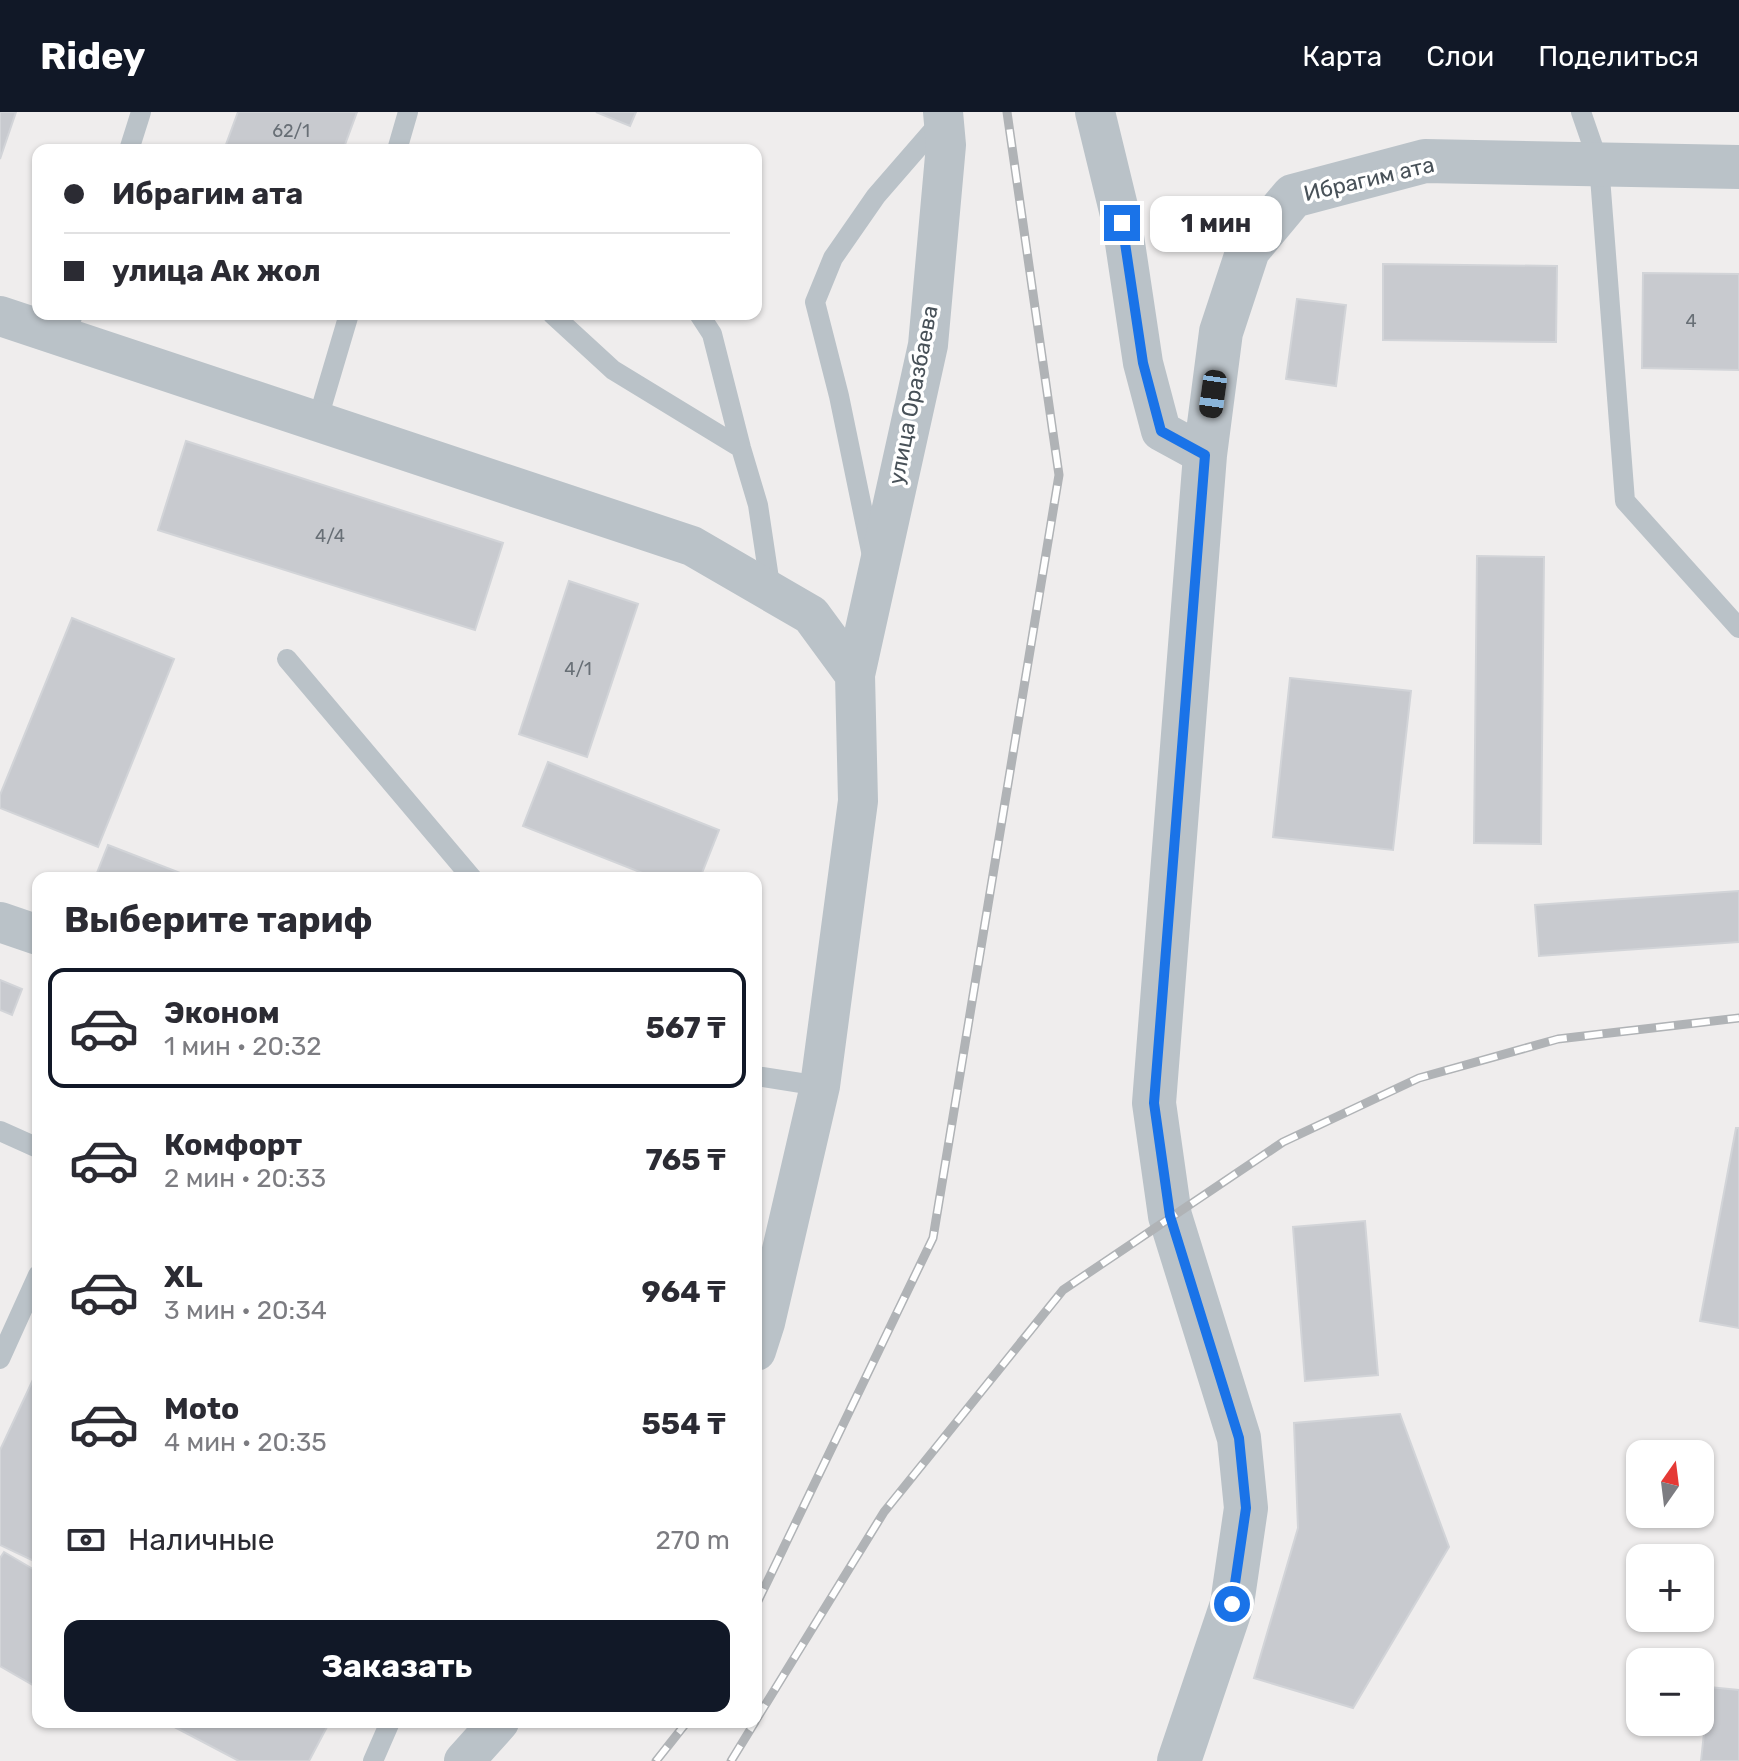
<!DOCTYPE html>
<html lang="ru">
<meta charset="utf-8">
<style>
:root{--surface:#fff;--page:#f7f7f7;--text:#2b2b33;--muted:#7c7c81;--line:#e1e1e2;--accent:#111827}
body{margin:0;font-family:Rubik,sans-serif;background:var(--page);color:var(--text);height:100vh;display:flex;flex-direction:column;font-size:30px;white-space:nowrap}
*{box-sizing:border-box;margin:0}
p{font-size:26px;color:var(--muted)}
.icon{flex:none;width:44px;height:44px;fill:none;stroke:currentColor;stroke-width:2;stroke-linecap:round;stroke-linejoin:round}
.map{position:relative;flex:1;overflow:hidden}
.side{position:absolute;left:32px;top:760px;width:730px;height:856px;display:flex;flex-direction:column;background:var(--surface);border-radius:16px;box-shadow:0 2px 6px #0004}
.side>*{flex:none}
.top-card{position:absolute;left:32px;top:32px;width:730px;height:176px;border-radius:16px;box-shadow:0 2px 6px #0004;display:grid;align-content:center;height:176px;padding:0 32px;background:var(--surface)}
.needle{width:52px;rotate:14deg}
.fabs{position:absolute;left:1626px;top:1328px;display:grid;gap:16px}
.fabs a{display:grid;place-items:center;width:88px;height:88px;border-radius:16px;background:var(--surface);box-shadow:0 2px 6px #0004;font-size:40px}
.end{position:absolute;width:36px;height:36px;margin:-18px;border:10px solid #1a73e8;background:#fff;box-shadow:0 0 0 4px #fff}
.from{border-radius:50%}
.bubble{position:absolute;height:56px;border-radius:16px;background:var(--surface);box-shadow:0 2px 6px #0004;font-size:26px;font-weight:700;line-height:56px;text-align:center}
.car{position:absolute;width:24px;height:48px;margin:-24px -12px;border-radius:10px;box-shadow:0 0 6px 2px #0007;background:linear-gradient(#222 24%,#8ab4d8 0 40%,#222 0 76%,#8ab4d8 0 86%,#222 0)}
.top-card b{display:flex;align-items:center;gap:28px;height:76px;font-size:30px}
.top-card b+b{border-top:2px solid var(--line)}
.top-card i{width:20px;height:20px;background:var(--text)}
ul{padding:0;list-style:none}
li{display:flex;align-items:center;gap:24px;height:120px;margin:0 16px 12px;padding:0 16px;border:4px solid transparent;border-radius:16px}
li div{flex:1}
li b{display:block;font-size:30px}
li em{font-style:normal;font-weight:700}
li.on{border-color:var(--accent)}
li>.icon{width:72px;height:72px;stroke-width:1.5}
h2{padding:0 32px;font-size:36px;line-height:96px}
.pay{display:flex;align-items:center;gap:20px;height:88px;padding:0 32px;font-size:30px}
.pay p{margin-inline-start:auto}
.primary-button{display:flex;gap:16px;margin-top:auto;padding:16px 32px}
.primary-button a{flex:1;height:92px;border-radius:16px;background:var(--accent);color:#fff;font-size:32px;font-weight:700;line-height:92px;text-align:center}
header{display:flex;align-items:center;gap:48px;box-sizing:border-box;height:112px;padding:0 40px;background:var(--accent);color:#fff}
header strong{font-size:38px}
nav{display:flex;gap:44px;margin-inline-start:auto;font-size:28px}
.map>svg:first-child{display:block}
.building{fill:#c8cacf;stroke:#d2d4d8;stroke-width:2}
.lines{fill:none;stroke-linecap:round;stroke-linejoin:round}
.service{stroke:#bac2c8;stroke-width:20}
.minor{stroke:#bac2c8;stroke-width:40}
.tertiary{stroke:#bac2c8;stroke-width:44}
.rail-casing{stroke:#b0b3b6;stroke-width:9}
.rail{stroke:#fff;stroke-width:6;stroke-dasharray:18;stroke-linecap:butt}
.route{stroke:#1a73e8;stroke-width:10}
.labels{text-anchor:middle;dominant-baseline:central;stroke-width:7;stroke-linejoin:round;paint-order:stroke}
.number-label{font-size:18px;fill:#686f76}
.street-label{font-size:22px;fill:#485158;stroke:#fff}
</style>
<header>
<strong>Ridey</strong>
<nav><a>Карта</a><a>Слои</a><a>Поделиться</a></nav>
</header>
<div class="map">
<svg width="1739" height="1649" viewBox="0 0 1739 1649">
<rect width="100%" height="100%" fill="#efeded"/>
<!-- building -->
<path class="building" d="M0,0H16L0,47Z
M238,0H357L343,38H224Z
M596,0H636L630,14Z
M1383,152L1557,154L1556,230L1383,228Z
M1643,161L1739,162V258L1642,256Z
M1297,187L1346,193L1336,274L1286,267Z
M186,329L503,431L475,518L158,418Z
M1477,444L1544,445L1541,732L1474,731Z
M569,469L638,492L587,645L519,622Z
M72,506L174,547L98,735L0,696V683Z
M1290,566L1411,579L1393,738L1273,725Z
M548,650L719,718L700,766H655L523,714Z
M108,733L193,766H95Z
M1739,779V830L1539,844L1535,793Z
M0,868L22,877L12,903L0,898Z
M1736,1016H1739V1216L1700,1209Z
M1365,1109L1378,1263L1305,1269L1293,1115Z
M38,1257V1451L0,1433V1338Z
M1400,1302L1449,1435L1353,1596L1254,1566L1298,1416L1294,1311Z
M4,1440L38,1460V1576L0,1554V1446Z
M1709,1575L1739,1578V1649H1701Z
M165,1610H318L327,1615L309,1649H239Z"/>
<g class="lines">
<!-- service -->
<path class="service" d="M1581,0L1599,52L1625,389L1739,516
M129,38L141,0
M397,38L408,0
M552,202L613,258L741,336
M699,202L712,222L741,336L758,393L771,480
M65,226L73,202
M317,310L349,202
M872,444L839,284L815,190L833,146L876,84L942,8
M287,547L472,766
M756,964L820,974
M0,1019L38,1036
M0,1247L38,1163
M373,1649L390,1610"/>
<!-- minor -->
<path class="minor" d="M1095,0L1122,111L1143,251L1161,319L1205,343
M0,204L692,434L811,503L855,563L858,689L820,974L765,1211L756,1239
M855,563L928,233L946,33L943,0
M0,810L38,823
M464,1649L499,1610"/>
<!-- tertiary -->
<path class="tertiary" d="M1179,1649L1232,1492L1246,1396L1239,1326L1170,1104L1154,991L1205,343L1221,220L1248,138L1293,84L1425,49L1739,55"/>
<!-- rail casing -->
<g class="rail-casing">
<path id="rail" d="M756,1493L933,1126L1059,363L1007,0
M756,1608L884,1400L1063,1178L1283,1030L1419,966L1558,927L1739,906
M656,1649L687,1610
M731,1649L755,1610"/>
</g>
<!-- rail -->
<use href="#rail" class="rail"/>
</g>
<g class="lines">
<!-- route -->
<path class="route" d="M1122,111L1143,251L1161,319L1205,343L1154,991L1170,1104L1239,1326L1246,1396L1232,1492"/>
</g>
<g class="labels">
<!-- number labels -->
<g class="number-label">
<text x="291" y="19">62/1</text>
<text x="1691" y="209">4</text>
<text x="330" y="424">4/4</text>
<text x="578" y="557">4/1</text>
</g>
<!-- street labels -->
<g class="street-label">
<text transform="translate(1369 67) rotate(-13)">Ибрагим ата</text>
<text transform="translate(913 283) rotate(-79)">улица Оразбаева</text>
</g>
</g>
</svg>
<div class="fabs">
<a><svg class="needle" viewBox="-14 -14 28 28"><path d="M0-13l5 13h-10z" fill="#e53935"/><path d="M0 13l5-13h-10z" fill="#7c7c81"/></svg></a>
<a>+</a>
<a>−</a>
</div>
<i class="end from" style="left:1232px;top:1492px"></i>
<i class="end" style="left:1122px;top:111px"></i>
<div class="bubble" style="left:1150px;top:84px;width:132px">1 мин</div>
<i class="car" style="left:1213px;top:282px;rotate:188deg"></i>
<div class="top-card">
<b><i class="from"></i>Ибрагим ата</b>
<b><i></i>улица Ак жол</b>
</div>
<section class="side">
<h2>Выберите тариф</h2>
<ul>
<li class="on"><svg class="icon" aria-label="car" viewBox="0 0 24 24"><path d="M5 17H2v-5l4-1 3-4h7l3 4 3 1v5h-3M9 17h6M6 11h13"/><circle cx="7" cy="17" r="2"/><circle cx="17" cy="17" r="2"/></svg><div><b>Эконом</b><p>1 мин · 20:32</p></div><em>567 ₸</em></li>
<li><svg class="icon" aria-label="car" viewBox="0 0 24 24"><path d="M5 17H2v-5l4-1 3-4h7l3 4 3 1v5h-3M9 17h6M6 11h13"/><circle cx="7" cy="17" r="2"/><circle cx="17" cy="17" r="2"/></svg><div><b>Комфорт</b><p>2 мин · 20:33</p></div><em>765 ₸</em></li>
<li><svg class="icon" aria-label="car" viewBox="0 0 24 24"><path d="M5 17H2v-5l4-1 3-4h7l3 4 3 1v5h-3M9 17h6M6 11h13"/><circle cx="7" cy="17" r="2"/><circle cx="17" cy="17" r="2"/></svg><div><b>XL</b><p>3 мин · 20:34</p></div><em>964 ₸</em></li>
<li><svg class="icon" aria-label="car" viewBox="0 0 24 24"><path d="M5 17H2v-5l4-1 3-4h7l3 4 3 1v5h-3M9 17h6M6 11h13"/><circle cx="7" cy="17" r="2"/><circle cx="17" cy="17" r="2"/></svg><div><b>Moto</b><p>4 мин · 20:35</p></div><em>554 ₸</em></li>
</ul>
<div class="pay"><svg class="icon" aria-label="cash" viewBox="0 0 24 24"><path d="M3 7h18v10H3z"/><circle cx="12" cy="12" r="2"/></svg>Наличные<p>270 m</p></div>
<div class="primary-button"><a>Заказать</a></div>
</section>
</div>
